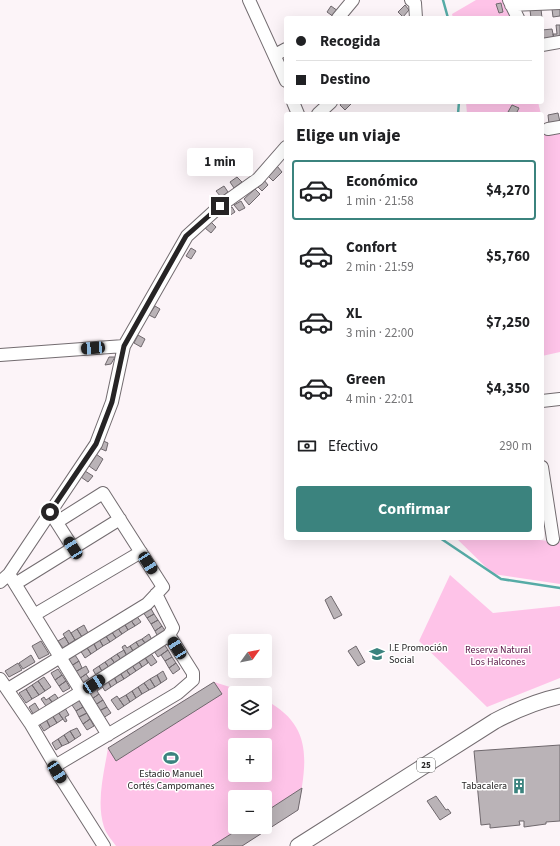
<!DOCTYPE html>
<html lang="es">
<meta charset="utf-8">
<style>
:root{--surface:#fff;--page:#f6f6f6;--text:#202124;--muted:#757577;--line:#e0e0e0;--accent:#3b837e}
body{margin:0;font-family:"Source Sans 3",sans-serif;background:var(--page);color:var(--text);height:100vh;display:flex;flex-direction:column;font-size:15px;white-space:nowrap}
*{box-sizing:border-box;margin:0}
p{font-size:13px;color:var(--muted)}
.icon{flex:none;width:22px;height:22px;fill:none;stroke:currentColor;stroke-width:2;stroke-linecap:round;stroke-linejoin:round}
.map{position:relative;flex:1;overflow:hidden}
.side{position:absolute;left:284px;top:112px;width:260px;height:428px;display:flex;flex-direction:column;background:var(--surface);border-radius:4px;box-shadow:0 4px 16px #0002}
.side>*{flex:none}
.banner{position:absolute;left:284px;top:16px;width:260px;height:88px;border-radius:4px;box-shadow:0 4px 16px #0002;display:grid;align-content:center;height:88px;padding:0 12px;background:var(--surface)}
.needle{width:26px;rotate:57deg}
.controls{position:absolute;left:228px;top:634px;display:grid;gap:8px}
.controls a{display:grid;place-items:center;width:44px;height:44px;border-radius:4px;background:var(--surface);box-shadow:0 4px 16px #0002;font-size:20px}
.end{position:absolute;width:18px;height:18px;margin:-9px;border:5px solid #262425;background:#fff;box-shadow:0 0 0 2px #fff}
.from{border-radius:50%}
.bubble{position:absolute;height:28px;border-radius:4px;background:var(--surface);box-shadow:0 4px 16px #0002;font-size:13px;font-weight:700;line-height:28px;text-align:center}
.car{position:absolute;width:12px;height:24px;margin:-12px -6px;border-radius:5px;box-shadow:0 0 3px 1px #0007;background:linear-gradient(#222 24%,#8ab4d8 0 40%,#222 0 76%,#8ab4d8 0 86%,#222 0)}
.banner b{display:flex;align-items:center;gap:14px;height:38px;font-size:15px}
.banner b+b{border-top:1px solid var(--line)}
.banner i{width:10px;height:10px;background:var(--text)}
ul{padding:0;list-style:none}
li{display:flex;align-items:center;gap:12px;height:60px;margin:0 8px 6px;padding:0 4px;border:2px solid transparent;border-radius:4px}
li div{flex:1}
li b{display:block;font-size:15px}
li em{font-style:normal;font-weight:700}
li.current{border-color:var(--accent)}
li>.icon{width:36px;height:36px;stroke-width:1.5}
h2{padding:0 12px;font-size:18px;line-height:48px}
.pay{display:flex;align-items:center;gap:10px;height:44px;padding:0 12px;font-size:15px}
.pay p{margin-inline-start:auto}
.button{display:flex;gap:8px;margin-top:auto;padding:8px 12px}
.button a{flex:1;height:46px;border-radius:4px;background:var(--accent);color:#fff;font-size:16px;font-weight:700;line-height:46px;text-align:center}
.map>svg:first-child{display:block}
.green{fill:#fec3e8;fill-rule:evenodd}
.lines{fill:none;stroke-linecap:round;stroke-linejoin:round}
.stream{stroke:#56aba6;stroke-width:2.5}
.building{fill:#bab3b7;stroke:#6f686d}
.minor-casing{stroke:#736c70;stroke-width:14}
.major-casing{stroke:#736c70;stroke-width:17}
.minor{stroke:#fff;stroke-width:12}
.major{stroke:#fff;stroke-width:15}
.route{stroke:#262425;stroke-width:5}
.labels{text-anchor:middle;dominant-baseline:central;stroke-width:3;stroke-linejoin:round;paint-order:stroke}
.shield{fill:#fff;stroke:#676666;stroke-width:1}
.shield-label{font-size:9px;font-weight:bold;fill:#262425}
.poi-label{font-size:10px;fill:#262425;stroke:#fff;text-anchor:start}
.park-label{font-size:10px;fill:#5a1647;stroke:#fff}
</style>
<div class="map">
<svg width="560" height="846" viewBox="0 0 560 846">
<rect width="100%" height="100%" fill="#fcf4f8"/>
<!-- green -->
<path class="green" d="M476,0H507L513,18H453L452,14Z
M466,102H538L541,114H467Z
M542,122L543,128L560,127V352L542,356Z
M456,538H519L560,542V584L493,574Z
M450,575L493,613L560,606V678L487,707L419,641Z
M214,682L249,693H235V723H265V700C315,726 306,764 298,810L242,846H116C112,840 106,834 104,827C96,802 104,773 108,748ZM235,745H265V775H235ZM235,797H265V827H235Z"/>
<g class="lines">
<!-- stream -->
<path class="stream" d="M443,0L448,18
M458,114L459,102
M440,538L501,579L560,588"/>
</g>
<!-- building -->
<path class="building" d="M501,3L503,12L499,13L496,4Z
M405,5L409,10L403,17L398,12Z
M331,6L338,11L334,17L327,12Z
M560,8V16L553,17L552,9Z
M541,9L542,18H531L530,10Z
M556,25H560V39L554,40L553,34H557Z
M552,29L554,39L542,41V30Z
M342,102H349L351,104L345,110L340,105Z
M512,105L519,108L516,114L508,112Z
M558,113L560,122L549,124L548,115Z
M277,166L282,172L273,181L268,176Z
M237,177L242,182L234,188L230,182Z
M264,180L268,185L262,191L257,186Z
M224,186L228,192L221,197L216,191Z
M255,189L260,194L249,205L244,199Z
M241,201L245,208L239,211L234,205Z
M232,207L235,212L229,216L225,211Z
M211,222L216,227L211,233L205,228Z
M191,248L196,251L191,259L186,256Z
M155,306L160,309L155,318L149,315Z
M138,335L145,339L141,347L134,343Z
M109,357H115L111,364L105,365Z
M101,440L108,443L106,451L99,448Z
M96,454L103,459L96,471L89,466Z
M85,471L93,476L88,482L81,477Z
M331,596L342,615L334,619L325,600Z
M150,607L154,614L147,618L143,612Z
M154,614L158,620L151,624L147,618Z
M136,615L141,622L135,626L130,619Z
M130,619L135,626L128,630L124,623Z
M158,620L162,626L155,631L151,624Z
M124,623L128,630L122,634L117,627Z
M84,625L88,633L82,637L77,629Z
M162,626L166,632L158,637L155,631Z
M117,627L122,634L116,638L111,631Z
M77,629L82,637L75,640L71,633Z
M69,630L75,640L69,644L63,634Z
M111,631L116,638L110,642L105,635Z
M149,634L153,642L147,646L142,639Z
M105,635L110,642L103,646L99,639Z
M65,637L69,644L63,648L58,641Z
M99,639L103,646L97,650L93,642Z
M142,639L147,646L141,650L136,642Z
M41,641L49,654L39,659L32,646Z
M93,642L97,650L91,654L86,646Z
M136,642L141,650L135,654L130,646Z
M164,644L168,650L158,657L154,651Z
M125,645L127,648L130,646L135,654L128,658L122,647Z
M86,646L91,654L85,658L80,650Z
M356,646L365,662L358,666L348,651Z
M124,650L128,658L122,661L117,654Z
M168,650L172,657L165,661L161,655Z
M150,652L157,662L151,666L144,656Z
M117,654L122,661L116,665L111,658Z
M31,655L35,662L23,669L19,663Z
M75,655L79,661L71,666L67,660Z
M144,656L148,663L142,667L138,660Z
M172,657L176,663L169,668L165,661Z
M111,658L116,665L110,669L105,662Z
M138,660L142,667L136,671L131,664Z
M79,661L82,668L75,672L71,666Z
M105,662L110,669L103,673L99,666Z
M18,663L22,670L9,677L5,671Z
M176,663L180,669L173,674L169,668Z
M131,664L136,671L130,675L125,668Z
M86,666L89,672L79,679L75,672Z
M99,666L103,673L97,677L93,670Z
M125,668L130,675L124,679L119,671Z
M58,669L62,675L55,680L51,673Z
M119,671L124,679L117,683L113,675Z
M163,671L167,679L161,683L157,675Z
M86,674L90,680L83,685L79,679Z
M62,675L66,681L59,686L55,680Z
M113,675L117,683L111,687L107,679Z
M157,675L161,683L155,687L150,679Z
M44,677L51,687L45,691L38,681Z
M107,679L111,687L105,691L100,683Z
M150,679L155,687L149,690L144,683Z
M38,681L45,691L39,695L32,685Z
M66,681L70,688L63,692L59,686Z
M214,682L222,694L116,761L108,748Z
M144,683L149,690L142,694L138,687Z
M101,684L103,687L97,691L99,694L92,699L88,693Z
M32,685L39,695L32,699L26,689Z
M138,687L142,694L136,698L132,691Z
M26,689L32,699L26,703L19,693Z
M132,691L136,698L130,702L126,695Z
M55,694L60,701L54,705L49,698Z
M99,694L103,700L95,705L92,699Z
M126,695L130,702L124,706L119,699Z
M117,696L124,706L118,710L111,700Z
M44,697L46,700L49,698L54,705L48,709L41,699Z
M79,700L83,707L76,711L72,705Z
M103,700L107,707L99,711L95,705Z
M35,703L41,713L35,717L29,707Z
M83,707L87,713L79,717L76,711Z
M107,707L111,713L103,718L99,711Z
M65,708L69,715L65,717L67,721L65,722L58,712Z
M58,712L63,719L57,723L52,715Z
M87,713L90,719L83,724L79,717Z
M52,715L57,723L50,727L46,719Z
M46,719L50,727L44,731L39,723Z
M90,719L94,726L87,730L83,724Z
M77,728L81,735L75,739L70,731Z
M70,731L75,739L69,743L64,735Z
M64,735L69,743L62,746L58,739Z
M58,739L62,746L56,750L52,743Z
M560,745V821L546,822V824L524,827V821H519L520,825L490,828V824L481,825L474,751Z
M302,788L298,810L242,846H212L242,827H265V812Z
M436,796L446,810L448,809L451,813L440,820L427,801Z"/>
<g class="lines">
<!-- minor casing -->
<g class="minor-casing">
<path id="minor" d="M249,0L286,81
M411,0L415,3L416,18
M509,0L518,18
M511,5L560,3
M338,18L353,0
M542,45L560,42
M275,55L286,49
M293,102L298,114
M318,114L331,102
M548,129L560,127
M0,355L124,346
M542,401L560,399
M542,467L553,539
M52,515L73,548
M9,574L108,735
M0,582L9,574L96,444L112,402L124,346L187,236L220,206L258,179L286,147
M15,584L120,519
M34,615L141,552
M0,679L30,723L56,767L57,772L104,846
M8,689L147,604L163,587L103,493L57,522
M30,723L81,692L169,635
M56,767L60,763L178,693L193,680V673L169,635L173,628L156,594"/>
</g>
<!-- major casing -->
<g class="major-casing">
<path id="major" d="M298,846L495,721C516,710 537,701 560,696"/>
</g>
<!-- minor -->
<use href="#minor" class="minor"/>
<!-- major -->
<use href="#major" class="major"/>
</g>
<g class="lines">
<!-- route -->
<path class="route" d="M50,512L96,444L112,402L124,346L186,236L220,206"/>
</g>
<!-- icons -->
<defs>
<g id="school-bare" transform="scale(1.2)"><path d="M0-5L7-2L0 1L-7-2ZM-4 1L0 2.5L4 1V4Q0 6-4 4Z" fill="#3b837e" stroke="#fff" stroke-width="2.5" paint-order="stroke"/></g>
<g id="stadium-bare" transform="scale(1.2)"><path d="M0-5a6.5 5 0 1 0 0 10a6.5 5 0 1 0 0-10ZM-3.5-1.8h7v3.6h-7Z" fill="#3b837e" stroke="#fff" stroke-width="2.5" paint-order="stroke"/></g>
<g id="building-bare" transform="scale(1.2)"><path d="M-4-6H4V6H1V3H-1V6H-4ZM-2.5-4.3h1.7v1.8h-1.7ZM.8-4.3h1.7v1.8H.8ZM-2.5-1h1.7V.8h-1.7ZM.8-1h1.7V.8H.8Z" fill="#3b837e" stroke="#fff" stroke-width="2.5" paint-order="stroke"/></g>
</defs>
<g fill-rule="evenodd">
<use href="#school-bare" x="377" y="654"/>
<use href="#stadium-bare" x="171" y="758"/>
<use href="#building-bare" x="519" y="786"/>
</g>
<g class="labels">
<!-- shield labels -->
<rect class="shield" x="417" y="758" width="18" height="14" rx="3"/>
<g class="shield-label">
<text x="426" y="765">25</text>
</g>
<!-- poi labels -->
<g class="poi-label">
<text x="389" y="648">I.E Promoción<tspan x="389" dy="12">Social</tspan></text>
<text x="171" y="774" text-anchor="middle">Estadio Manuel<tspan x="171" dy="12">Cortés Campomanes</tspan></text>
<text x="507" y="786" text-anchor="end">Tabacalera</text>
</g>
<!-- park labels -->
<g class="park-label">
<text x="498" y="650">Reserva Natural<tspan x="498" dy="12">Los Halcones</tspan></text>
</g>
</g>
</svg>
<div class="controls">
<a><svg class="needle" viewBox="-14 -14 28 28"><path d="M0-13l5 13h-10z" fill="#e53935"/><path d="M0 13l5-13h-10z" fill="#757577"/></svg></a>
<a><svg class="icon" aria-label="layers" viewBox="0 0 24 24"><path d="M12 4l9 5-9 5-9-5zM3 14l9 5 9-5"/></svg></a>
<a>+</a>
<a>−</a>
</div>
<i class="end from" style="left:50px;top:512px"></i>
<i class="end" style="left:220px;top:206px"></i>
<div class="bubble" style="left:187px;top:148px;width:66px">1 min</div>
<i class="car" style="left:93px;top:348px;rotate:266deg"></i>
<i class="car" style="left:73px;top:548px;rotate:328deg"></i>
<i class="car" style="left:148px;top:563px;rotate:147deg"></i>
<i class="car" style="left:177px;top:648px;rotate:328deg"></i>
<i class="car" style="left:94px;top:684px;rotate:57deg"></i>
<i class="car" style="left:57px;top:772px;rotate:147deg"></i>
<div class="banner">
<b><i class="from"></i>Recogida</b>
<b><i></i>Destino</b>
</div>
<section class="side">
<h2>Elige un viaje</h2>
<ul>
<li class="current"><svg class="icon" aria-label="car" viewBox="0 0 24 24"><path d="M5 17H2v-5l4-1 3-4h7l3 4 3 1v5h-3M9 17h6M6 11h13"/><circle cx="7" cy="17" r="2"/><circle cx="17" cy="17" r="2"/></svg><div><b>Económico</b><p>1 min · 21:58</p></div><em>$4,270</em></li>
<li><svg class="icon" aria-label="car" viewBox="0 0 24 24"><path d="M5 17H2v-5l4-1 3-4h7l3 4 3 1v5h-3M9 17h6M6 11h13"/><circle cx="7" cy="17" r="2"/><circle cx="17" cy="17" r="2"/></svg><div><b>Confort</b><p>2 min · 21:59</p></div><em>$5,760</em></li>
<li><svg class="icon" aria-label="car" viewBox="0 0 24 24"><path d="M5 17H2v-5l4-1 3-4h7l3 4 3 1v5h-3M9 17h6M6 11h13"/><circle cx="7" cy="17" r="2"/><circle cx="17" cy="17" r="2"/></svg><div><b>XL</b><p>3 min · 22:00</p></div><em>$7,250</em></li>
<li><svg class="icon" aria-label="car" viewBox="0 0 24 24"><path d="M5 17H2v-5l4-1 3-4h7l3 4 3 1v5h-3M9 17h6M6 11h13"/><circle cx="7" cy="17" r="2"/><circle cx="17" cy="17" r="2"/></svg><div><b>Green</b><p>4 min · 22:01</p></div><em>$4,350</em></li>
</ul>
<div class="pay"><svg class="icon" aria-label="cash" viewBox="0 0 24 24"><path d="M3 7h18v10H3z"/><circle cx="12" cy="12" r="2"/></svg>Efectivo<p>290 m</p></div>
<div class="button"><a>Confirmar</a></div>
</section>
</div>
